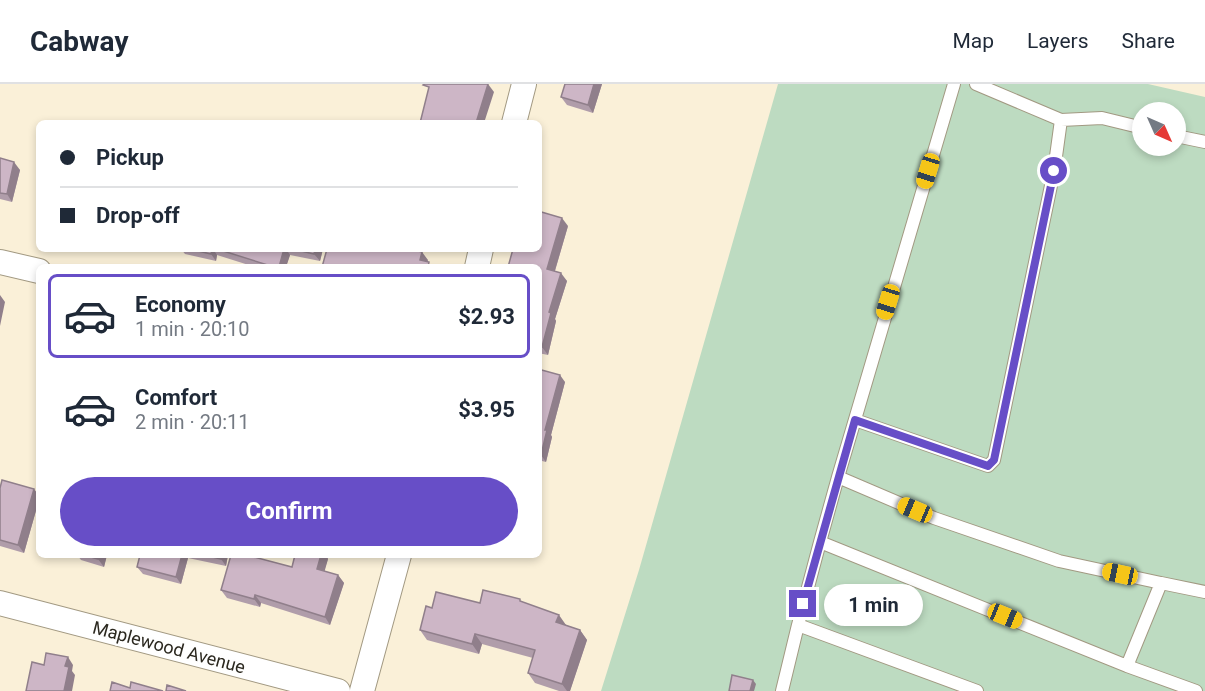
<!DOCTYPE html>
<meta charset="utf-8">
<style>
:root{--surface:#fff;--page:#f2f2f3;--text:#1f2937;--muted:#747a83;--line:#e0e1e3;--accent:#674ec7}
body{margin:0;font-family:Roboto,sans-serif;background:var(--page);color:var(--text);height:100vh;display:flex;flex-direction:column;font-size:22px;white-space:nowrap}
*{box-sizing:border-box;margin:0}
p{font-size:20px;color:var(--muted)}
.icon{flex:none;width:33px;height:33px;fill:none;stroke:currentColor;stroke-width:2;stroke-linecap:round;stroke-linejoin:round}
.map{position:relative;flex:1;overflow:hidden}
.details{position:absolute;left:36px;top:180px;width:506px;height:294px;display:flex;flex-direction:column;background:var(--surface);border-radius:9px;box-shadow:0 3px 9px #0003}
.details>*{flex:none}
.guide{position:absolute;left:36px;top:36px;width:506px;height:132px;border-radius:9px;box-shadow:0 3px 9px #0003;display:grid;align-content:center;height:132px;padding:0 24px;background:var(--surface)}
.needle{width:39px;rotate:135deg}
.controls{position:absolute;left:1132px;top:18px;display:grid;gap:12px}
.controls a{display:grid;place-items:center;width:54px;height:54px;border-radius:50%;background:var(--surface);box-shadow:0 3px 9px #0003;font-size:30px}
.end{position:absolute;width:27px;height:27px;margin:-14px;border:8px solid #674ec7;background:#fff;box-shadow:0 0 0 3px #fff}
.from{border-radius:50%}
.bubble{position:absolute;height:42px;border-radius:21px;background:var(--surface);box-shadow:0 3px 9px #0003;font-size:20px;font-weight:700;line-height:42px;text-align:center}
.car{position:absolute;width:18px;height:36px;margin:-18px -9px;border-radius:8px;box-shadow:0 0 4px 2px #0007;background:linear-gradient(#f5c518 24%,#345 0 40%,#f5c518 0 76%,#345 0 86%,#f5c518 0)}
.guide b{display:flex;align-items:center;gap:21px;height:57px;font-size:22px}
.guide b+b{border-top:2px solid var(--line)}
.guide i{width:15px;height:15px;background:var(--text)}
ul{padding:10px 0 0;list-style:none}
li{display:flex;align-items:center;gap:18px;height:84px;margin:0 12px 9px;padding:0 12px;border:3px solid transparent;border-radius:9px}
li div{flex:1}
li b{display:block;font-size:22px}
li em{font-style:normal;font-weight:700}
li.selected{border-color:var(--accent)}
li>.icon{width:54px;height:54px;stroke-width:1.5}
.cta{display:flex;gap:12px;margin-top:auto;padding:12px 24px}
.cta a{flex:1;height:69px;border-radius:36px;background:var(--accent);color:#fff;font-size:24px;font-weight:700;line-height:69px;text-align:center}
header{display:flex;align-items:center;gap:36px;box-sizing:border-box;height:84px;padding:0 30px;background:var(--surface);border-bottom:2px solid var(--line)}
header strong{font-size:28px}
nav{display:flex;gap:33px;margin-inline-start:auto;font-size:21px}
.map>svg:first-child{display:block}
.green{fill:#bddbc1;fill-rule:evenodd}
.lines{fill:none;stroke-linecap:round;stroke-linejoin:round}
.lane-casing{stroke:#a29982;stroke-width:14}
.street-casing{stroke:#a29982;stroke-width:26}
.lane{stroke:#fff;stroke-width:12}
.street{stroke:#fff;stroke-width:24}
.wall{fill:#b09daa}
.shaded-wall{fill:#907f8b}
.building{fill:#cdb6c6;stroke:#907f8b;stroke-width:1.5}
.route{stroke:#674ec7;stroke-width:8}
.labels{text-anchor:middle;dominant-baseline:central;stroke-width:4.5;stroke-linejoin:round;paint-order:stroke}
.street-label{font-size:18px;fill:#2b281f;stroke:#fefefe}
</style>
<header>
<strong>Cabway</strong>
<nav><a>Map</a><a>Layers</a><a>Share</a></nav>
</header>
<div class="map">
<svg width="1205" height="607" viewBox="0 0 1205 607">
<rect width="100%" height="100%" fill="#faf0d8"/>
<!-- green -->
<path class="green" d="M778,0H1148L1205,13V607H601L639,486ZM1143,28H1176V62H1143Z"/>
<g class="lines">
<!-- lane casing -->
<g class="lane-casing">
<path id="lane" d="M976,0L1061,36L1102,34L1143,44
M1176,52L1205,58
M855,336L988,382L994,376L1054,87L1061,36
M838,393L954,0
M1161,499L1205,508
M798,541L820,458L1127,582L1161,499L1059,477L934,434L838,393L820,458
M1127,582L1196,607
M782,607L798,541L977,607"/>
</g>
<!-- street casing -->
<g class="street-casing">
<path id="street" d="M514,39L524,0
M0,178L39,187
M477,183L481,165
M0,519L338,607
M362,607L399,471"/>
</g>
<!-- lane -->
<use href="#lane" class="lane"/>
<!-- street -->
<use href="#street" class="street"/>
</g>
<!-- wall -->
<path class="wall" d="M565,0H602L593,29L567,21L561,13Z
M0,74L20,86L12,118L0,115Z
M568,142L555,187L567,197L555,235L556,237L548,271L538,269V183Z
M181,165H323L320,177L290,171L286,183H255L217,171L216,177L185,170Z
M538,285L565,298L551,351L552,353L546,378L538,376Z
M0,404L34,405L39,412V416L24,469L0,462Z
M75,471H107L104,483L81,476L78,472Z
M140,471H228L226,482L188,474L181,500L143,490L137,483Z
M295,471H326L328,475L324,487L338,491L344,499L330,541L261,519L260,523L227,514L221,506L292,483Z
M522,518L566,541L580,546L587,556L570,607H559L535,599L528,589L533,574L482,560L479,570L427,556L420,546L432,524Z"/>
<!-- shaded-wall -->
<path class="shaded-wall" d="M488,0L494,8L484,39H476Z
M594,0H602L593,29L588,21Z
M14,78L20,86L12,118L7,110Z
M562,134L568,142L553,193L547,185Z
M212,165H213L217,171L216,177L211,170Z
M284,165H286L290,171L286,183H279Z
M315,165H323L320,177L314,170Z
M422,168L428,176L426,183L420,176Z
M561,189L567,197L555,235L556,237L548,271L542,263L549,228Z
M0,211L5,218L0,242Z
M560,291L565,298L551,351L552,353L546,378L541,371L545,346Z
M34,405L39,412V416L24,469L18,461Z
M99,471H107L104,483L98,475Z
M182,471H186L188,474L181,500L176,493Z
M221,471H228L226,482L221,475Z
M321,471H326L328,475L323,493L317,485Z
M338,491L344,499L330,541L325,533Z
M255,511L261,519L260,523L254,515Z
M559,531L566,541L563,548L556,538Z
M580,546L587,556L570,607H567L562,600Z
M475,550L482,560L479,570L472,560Z
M68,573L73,581L72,587L75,591L72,607H64L65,582Z
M753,596L756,600L754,607H750Z"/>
<!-- building -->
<path class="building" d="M424,0H488L476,39H420L429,3L423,1Z
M565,0H594L588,21L561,13Z
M0,74L14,78L7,110L0,109Z
M538,127L562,134L547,185L561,189L549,228L551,229L542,263L538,262V183H508L513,165H538Z
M190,165H212L211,170Z
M217,165H284L279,183H274Z
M293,165H315L314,170Z
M327,165H411L422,168L420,176L429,178L428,183H322Z
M538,285L560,291L545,346H547L541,371L538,370Z
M2,396L34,405L18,461L0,456V404Z
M84,471H99L98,475Z
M140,471H182L176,493L137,483Z
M204,471H221V475Z
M231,471H246L292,483L295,471H321L317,485L338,491L325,533L255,511L254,515L221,506Z
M483,506L520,515V517L559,531L556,538L580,546L562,600L528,589L535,566L475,550L472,560L420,546L426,522L432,524L436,508L480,519Z
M46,569L68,573L65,582L69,583L64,607H26L32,578L44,581Z
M732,591L753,596L750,607H729Z
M112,598L130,604L131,598L163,607H110Z
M167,601L186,607H166Z"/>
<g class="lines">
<!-- route -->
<path class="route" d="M803,520L855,336L988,382L994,376L1054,87"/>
</g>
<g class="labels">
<!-- street labels -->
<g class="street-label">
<text transform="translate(169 563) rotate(15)">Maplewood Avenue</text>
</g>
</g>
</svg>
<div class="controls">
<a><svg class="needle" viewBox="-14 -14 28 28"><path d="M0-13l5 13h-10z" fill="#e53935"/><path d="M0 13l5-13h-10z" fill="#747a83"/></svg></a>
</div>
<i class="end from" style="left:1054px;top:87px"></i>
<i class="end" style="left:803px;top:520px"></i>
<div class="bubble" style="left:824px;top:500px;width:99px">1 min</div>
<i class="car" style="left:928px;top:87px;rotate:197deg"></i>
<i class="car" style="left:888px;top:218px;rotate:197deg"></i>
<i class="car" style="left:915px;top:426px;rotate:293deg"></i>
<i class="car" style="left:1120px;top:490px;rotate:282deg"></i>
<i class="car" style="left:1005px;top:532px;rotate:112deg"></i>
<div class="guide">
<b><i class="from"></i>Pickup</b>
<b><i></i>Drop-off</b>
</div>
<section class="details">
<ul>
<li class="selected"><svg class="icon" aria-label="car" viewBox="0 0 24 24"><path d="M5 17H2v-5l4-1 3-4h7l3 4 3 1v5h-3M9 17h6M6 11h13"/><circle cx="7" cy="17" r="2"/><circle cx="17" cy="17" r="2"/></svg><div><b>Economy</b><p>1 min · 20:10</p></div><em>$2.93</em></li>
<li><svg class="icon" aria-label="car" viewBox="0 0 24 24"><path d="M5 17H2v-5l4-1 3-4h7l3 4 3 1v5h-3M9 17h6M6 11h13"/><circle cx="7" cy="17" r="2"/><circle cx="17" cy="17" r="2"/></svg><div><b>Comfort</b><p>2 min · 20:11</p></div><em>$3.95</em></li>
</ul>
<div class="cta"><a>Confirm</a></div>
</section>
</div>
